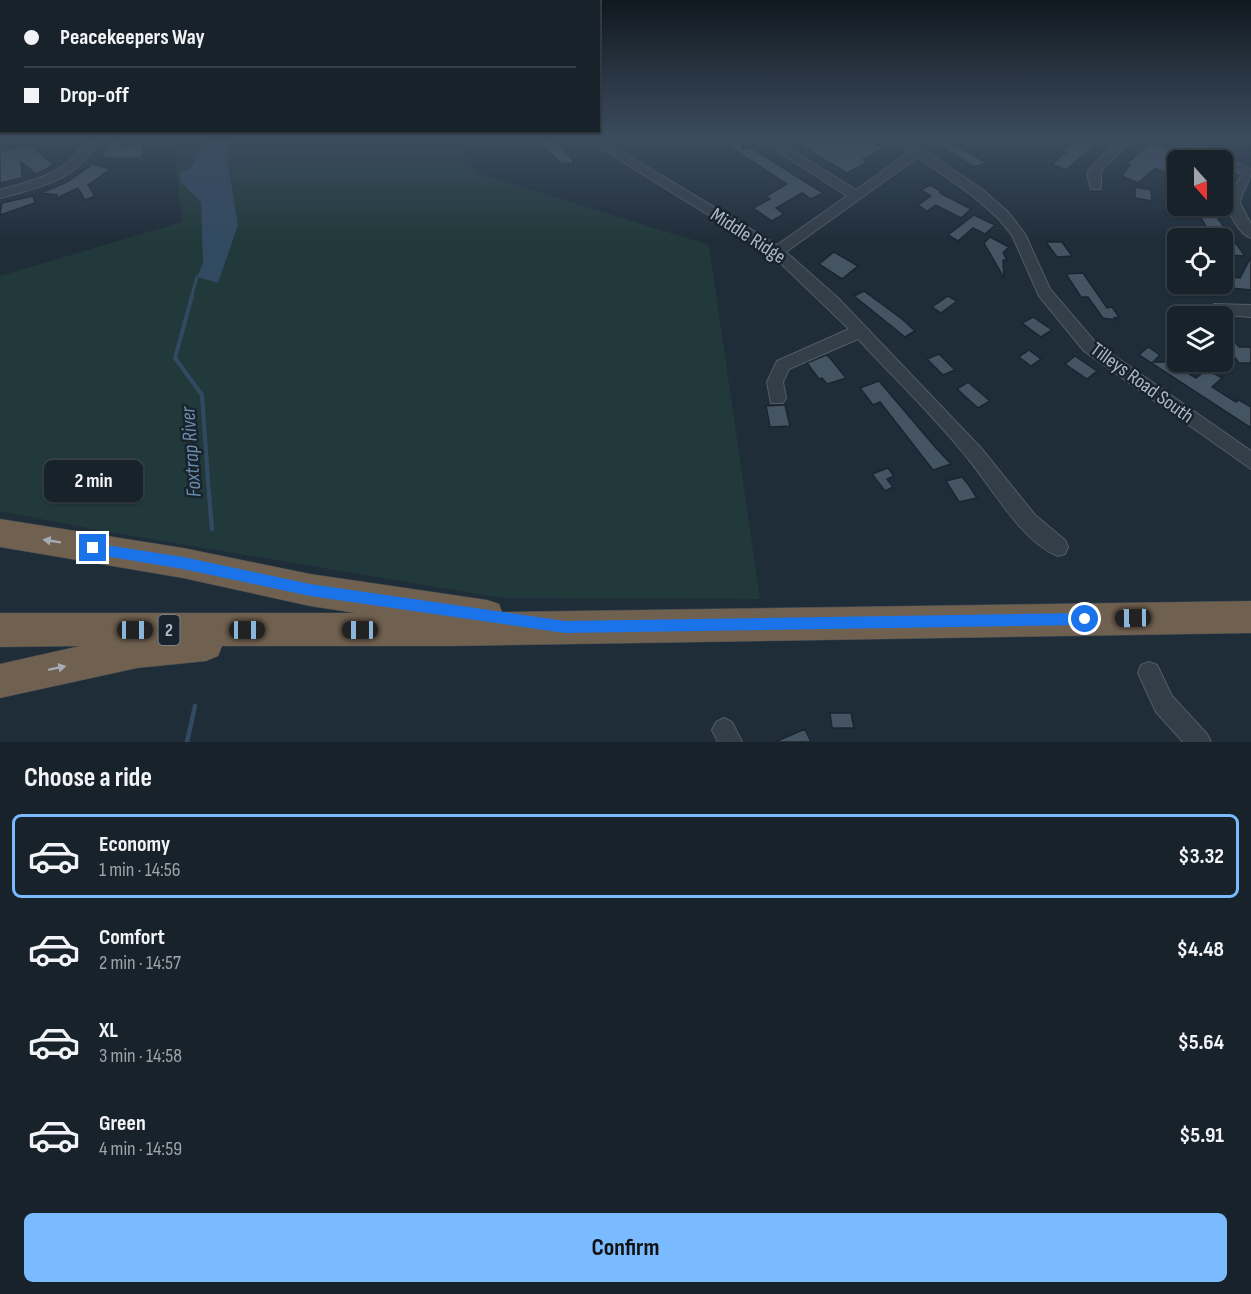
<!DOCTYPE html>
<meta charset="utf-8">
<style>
:root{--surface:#17222b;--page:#242f37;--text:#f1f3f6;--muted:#9ea4a9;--line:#363f47;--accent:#7abafe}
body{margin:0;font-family:"Sofia Sans Condensed",sans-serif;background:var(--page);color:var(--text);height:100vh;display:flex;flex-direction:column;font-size:22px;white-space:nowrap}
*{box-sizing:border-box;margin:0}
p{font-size:20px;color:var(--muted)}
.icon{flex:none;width:33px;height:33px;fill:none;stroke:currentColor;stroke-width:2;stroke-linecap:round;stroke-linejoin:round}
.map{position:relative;height:742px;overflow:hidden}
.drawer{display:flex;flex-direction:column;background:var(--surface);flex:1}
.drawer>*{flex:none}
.top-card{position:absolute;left:0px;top:0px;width:600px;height:132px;box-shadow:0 2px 4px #0004,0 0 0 2px var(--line);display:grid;align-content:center;height:132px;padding:0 24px;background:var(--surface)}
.needle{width:39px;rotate:159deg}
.tools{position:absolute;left:1167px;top:150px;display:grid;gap:12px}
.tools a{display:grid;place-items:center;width:66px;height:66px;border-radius:9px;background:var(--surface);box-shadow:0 2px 4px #0004,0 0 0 2px var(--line);font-size:30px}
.end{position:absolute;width:27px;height:27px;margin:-14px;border:8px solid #1a73e8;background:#fff;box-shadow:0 0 0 3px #fff}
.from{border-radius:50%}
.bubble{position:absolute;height:42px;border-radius:9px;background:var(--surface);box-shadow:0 2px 4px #0004,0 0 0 2px var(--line);font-size:20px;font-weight:700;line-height:42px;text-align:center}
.car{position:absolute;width:18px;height:36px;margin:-18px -9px;border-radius:8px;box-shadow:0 0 4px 2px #0007;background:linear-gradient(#222 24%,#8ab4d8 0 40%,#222 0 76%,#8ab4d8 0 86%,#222 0)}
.top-card b{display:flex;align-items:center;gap:21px;height:57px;font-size:22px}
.top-card b+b{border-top:2px solid var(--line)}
.top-card i{width:15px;height:15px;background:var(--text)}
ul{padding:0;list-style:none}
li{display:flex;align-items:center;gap:18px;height:84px;margin:0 12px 9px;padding:0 12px;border:3px solid transparent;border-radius:9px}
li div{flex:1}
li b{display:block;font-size:22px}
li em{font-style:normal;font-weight:700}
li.selected{border-color:var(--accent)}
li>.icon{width:54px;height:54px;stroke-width:1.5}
h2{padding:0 24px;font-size:27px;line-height:72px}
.primary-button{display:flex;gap:12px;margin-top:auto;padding:12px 24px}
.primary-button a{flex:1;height:69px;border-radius:9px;background:var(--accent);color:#111;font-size:24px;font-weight:700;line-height:69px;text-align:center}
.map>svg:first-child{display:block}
.green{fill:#21393a}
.water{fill:#314a61}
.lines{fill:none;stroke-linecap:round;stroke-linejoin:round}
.stream-far2{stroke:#314a61;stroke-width:3}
.stream-far1{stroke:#314a61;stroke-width:4}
.stream{stroke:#314a61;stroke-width:4.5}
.building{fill:#455463;stroke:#1a2530;stroke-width:1.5}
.minor-casing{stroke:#505c67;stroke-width:2}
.highway-casing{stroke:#3d4954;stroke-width:1}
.minor{fill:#333e49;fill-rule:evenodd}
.highway{fill:#70604f;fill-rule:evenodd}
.oneway{fill:#a4acb4}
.route{fill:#1a73e8}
.labels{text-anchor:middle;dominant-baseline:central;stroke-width:5;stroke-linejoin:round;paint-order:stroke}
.shield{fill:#18232e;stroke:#808c98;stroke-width:1.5}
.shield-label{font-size:18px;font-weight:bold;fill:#adb9c6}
.street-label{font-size:20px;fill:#adb9c6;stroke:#18232e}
.water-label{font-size:21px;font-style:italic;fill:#6b8dab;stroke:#18232e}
</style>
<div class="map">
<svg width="1251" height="742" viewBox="0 0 1251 742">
<rect width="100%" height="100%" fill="#1f2d39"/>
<!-- green -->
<path class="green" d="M173,139H455L476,173L709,245L760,599L501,598L92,529L0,511V276L182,222Z"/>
<!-- water -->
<path class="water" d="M207,139H231L227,160L238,225L218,283L197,277L203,263L201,202L181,182L179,174L191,168Z"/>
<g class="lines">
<!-- stream-far2 -->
<path class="stream-far2" d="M191,298L197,277"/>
<!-- stream-far1 -->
<path class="stream-far1" d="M192,296L175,358L202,395L209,495"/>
<!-- stream -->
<path class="stream" d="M209,494L212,529
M187,742L195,706"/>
</g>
<!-- building -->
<path class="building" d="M111,140H126L122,147L143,143V154L140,158H101Z
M537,140H553L574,161L571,165L567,163L562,164Z
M719,140H740L742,150L750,147L823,193L811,199L802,193L776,208L784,214L772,221L753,208L770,199L766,196L787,184Z
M791,140H870L884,148L863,159L868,162L847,173Z
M931,140H946L987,163L974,167Z
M1075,140H1089L1097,143L1066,170L1052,164L1065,153L1061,151Z
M1150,142L1178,154V163L1167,173L1155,168L1138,183L1122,176L1130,165L1127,164Z
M30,145L54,165L36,174L21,162L22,178L0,183V152Z
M93,164L111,169L88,185L95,196L85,200L78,188L57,198V195L41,193L67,182Z
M930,185L942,192L940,193L971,209L961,218L936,205L927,211L918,205L931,196L921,190Z
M1135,187L1151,190L1152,201L1135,198Z
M33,196L35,203L0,215L2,203Z
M1194,206H1206L1211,209L1245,256L1227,255L1222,249V235H1211Z
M974,215L995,225L985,234L973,228L958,241L948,235Z
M990,237L1009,247L1003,253L1007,260H1003L1004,278L984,243Z
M1046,242H1062L1072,256L1057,257Z
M834,252L858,266L842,279L819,264Z
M1251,257V290L1222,287V276L1240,278Z
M1083,273L1107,308L1112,307L1119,317L1114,318L1116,320L1103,318L1088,297H1081L1066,274Z
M864,291L902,319L915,331L905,337L854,296Z
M948,296L957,301L941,313L932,307Z
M1033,317L1052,330L1041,337L1022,323Z
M1223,342H1235L1239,347H1251V363H1239Z
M1148,347L1160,355L1153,362H1170L1196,378L1207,369L1222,378L1212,387L1236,402L1239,400L1251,407V428L1139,355Z
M1029,350L1041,359L1031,366L1019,357Z
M939,354L955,370L943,375L927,359Z
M826,355L830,358L846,378L827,384L822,378L819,379L807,363Z
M1075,356L1097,371L1087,379L1065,364Z
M879,381L936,448L951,464L933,470L880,402L873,405L860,388Z
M968,382L990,401L978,408L957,389Z
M785,405L790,426L770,427L766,406Z
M888,468L894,476L887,479L893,487L885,491L872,474Z
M962,477L968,484L977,498L959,502L946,481Z
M830,713H851L854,728H832Z
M805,729L811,742H775Z"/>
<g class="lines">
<!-- minor casing -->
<g class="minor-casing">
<path id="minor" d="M0,139H8L0,144Z
M86,139H98C81,179 38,188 0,198V190C32,181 71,173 86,139Z
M586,139H601L777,245L847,196L759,139H774L856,190L909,152L893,139H908L983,190L1008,212L1025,234L1050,289L1096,343L1251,451V469L1084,351L1039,296L1012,235L998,218L973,196L918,157L786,252L838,298L981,448L1035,515L1065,540L1068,547L1065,554L1058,556C1022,542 993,489 969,460C935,417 895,379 858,339L789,369L783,382L786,398L783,403H771L767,382L777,361L849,329L770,253Z
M1119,139H1133L1101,170V189H1091L1087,174L1090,168Z
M1162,139H1180L1251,169C1251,183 1242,189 1240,203L1251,224V238C1239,234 1229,214 1227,203L1231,190L1243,174L1222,167V160H1210Z
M1214,304L1251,305V317L1209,314L1206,310Z
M1149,662L1157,665L1172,696L1207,734L1211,742H1183L1156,712L1138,673L1141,665Z
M724,718L732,722L742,742H718L712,730L716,722Z"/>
</g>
<!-- highway casing -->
<g class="highway-casing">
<path id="highway" d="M0,519L183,548L310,574L487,600L499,604L502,612L1251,601V633L450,646H222L218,656L206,661L137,668L0,698V664L80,646L0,647V613H356L310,606L183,578L0,547Z"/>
</g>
<!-- minor -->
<use href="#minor" class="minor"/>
<!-- highway -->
<use href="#highway" class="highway"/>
</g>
<!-- one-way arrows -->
<defs><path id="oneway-solid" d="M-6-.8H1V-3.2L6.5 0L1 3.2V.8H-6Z" transform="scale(1.5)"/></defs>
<g class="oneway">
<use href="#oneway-solid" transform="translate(52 541) rotate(-171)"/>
<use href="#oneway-solid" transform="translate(57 668) rotate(-12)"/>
</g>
<!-- sky -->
<linearGradient id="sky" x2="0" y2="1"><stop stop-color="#11191f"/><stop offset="0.57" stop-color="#3c4c5f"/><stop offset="1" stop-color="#3c4c5f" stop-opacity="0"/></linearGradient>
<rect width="1251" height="243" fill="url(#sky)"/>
<!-- route -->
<path class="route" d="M93,543L183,557L310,584L565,621L1085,613L1092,619L1085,625L565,633L310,596L183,569L93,554L88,548Z"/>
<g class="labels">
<!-- shield labels -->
<rect class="shield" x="158.5" y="615" width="21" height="30" rx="4.5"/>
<g class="shield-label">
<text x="169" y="630">2</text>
</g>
<!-- street labels -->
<g class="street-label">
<text transform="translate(748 236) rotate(33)">Middle Ridge</text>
<text transform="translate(1142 383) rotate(36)">Tilleys Road South</text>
</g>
<!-- water labels -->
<g class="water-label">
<text transform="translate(191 452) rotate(-94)">Foxtrap River</text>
</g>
</g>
</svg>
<div class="tools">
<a><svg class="needle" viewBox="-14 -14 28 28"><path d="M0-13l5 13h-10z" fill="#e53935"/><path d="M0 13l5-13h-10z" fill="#9ea4a9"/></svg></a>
<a><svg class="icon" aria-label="locate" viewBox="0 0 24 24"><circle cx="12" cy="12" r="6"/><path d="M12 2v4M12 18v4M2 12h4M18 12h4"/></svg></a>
<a><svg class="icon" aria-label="layers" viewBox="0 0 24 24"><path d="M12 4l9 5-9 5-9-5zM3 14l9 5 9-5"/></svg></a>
</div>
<i class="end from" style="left:1085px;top:619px"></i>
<i class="end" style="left:93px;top:548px"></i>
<div class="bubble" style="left:44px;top:460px;width:99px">2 min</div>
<i class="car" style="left:1133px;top:618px;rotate:269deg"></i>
<i class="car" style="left:135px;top:630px;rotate:90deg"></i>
<i class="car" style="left:247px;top:630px;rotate:90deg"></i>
<i class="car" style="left:360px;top:630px;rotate:270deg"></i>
<div class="top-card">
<b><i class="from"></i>Peacekeepers Way</b>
<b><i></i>Drop-off</b>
</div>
</div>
<section class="drawer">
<h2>Choose a ride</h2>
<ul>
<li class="selected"><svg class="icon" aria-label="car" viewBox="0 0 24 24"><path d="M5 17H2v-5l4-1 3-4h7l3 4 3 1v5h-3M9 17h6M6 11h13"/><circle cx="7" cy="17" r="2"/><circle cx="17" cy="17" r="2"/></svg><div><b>Economy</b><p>1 min · 14:56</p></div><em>$3.32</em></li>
<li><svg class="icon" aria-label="car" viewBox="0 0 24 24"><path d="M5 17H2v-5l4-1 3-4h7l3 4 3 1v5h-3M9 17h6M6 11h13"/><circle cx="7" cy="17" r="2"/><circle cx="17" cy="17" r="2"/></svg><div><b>Comfort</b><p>2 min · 14:57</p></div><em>$4.48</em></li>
<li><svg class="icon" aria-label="car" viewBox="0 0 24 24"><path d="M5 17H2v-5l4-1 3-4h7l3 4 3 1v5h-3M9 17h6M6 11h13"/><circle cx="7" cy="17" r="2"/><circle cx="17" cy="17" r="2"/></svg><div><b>XL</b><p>3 min · 14:58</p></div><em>$5.64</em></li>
<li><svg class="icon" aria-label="car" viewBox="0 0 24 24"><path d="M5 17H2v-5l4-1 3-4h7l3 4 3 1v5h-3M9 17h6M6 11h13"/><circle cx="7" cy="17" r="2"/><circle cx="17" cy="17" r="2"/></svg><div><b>Green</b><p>4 min · 14:59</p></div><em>$5.91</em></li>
</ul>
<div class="primary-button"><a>Confirm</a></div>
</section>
